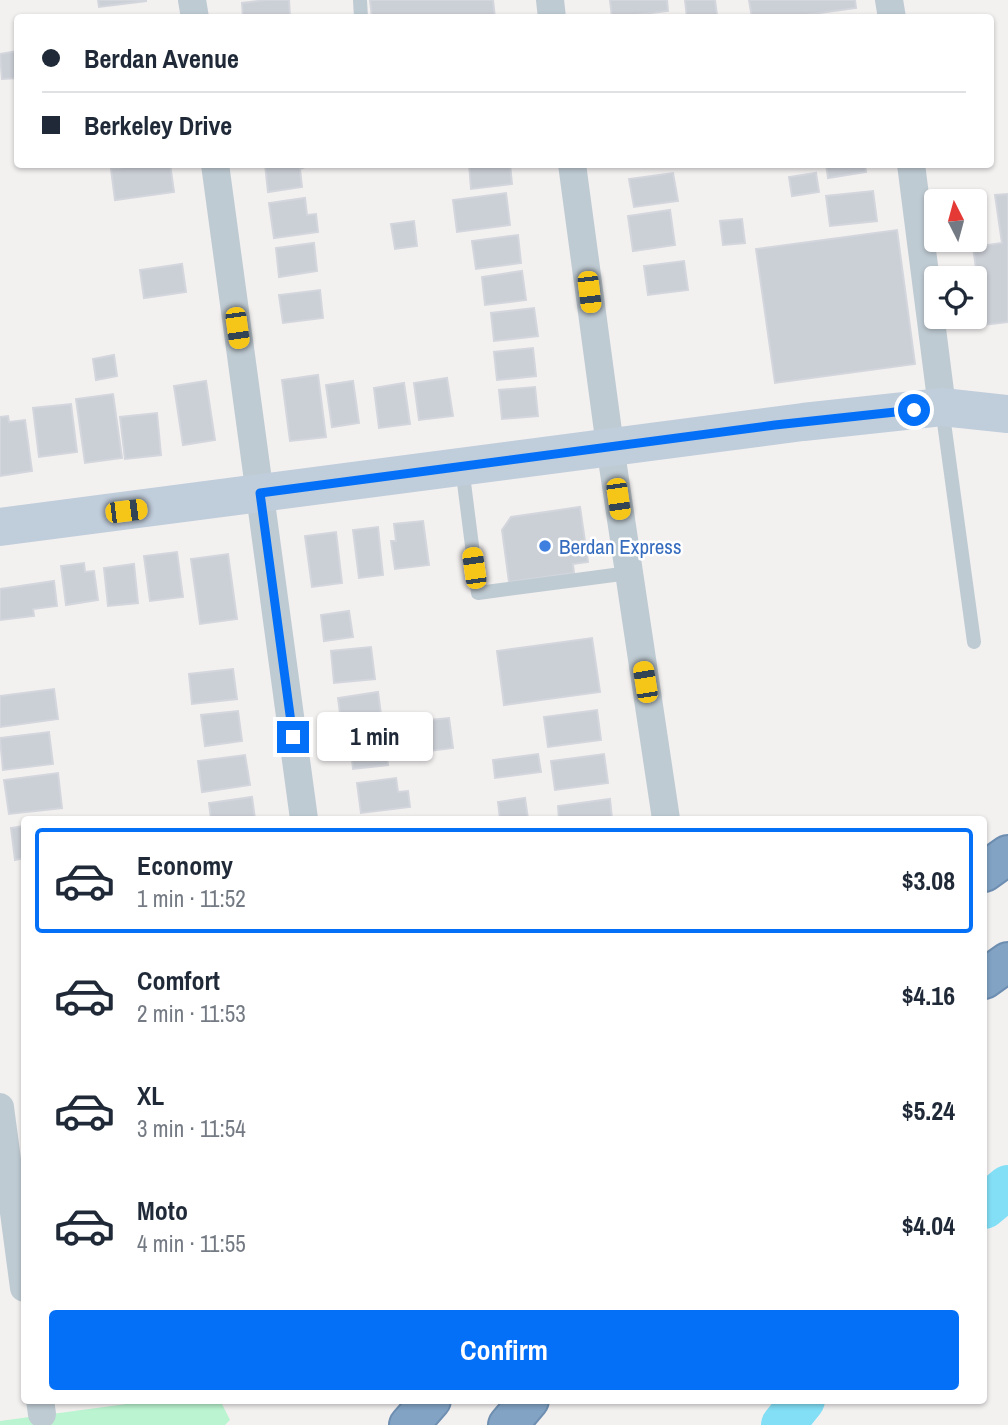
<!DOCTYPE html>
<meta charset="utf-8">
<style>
:root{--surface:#fff;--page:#f2f2f3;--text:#1f2937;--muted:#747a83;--line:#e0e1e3;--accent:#0470f8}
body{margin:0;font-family:"Archivo Narrow",sans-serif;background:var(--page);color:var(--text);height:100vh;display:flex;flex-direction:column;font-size:26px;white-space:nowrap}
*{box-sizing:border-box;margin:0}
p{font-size:23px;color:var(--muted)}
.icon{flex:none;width:38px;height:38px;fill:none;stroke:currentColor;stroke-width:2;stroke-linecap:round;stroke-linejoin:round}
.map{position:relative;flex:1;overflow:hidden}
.side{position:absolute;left:21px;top:816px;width:966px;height:588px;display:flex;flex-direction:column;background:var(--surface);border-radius:7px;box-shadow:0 2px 5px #0004}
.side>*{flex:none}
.guide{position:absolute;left:14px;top:14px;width:980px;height:154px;border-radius:7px;box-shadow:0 2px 5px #0004;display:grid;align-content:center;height:154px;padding:0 28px;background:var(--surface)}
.needle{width:46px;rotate:354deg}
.controls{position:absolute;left:924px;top:189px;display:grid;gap:14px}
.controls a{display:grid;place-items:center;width:63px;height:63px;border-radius:7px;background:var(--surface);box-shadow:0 2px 5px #0004;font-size:35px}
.end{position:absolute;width:32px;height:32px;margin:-16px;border:9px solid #0470f8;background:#fff;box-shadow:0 0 0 4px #fff}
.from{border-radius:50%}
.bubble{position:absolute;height:49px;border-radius:7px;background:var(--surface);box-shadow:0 2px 5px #0004;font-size:23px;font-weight:700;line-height:49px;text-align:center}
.car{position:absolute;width:21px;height:42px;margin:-21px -10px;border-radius:9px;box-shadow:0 0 5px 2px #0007;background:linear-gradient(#f5c518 24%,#345 0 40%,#f5c518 0 76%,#345 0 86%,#f5c518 0)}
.guide b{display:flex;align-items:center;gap:24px;height:66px;font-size:26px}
.guide b+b{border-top:2px solid var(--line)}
.guide i{width:18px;height:18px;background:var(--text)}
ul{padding:12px 0 0;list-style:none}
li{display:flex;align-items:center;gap:21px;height:105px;margin:0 14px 10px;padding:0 14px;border:4px solid transparent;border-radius:7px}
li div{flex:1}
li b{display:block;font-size:26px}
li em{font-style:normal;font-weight:700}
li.current{border-color:var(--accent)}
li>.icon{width:63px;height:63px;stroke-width:1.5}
.action{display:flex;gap:14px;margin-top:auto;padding:14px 28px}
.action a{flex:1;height:80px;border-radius:7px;background:var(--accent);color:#fff;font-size:28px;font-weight:700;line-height:80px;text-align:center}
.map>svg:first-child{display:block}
.green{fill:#baf4d0}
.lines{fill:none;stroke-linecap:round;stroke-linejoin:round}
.river{stroke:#82dff6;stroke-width:44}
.building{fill:#cbcfd6;stroke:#d3d6dc;stroke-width:2}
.motorway-casing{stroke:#6d8eb0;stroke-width:42}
.service{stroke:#bfcbd3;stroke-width:14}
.minor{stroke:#bfcbd3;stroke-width:28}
.secondary{stroke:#c0cddb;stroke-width:38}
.motorway{stroke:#82a3c4;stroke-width:38}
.route{stroke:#0470f8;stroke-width:9}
.shop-dot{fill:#3f7fe0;stroke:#fff;stroke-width:2.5}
.labels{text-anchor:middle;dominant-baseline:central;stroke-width:5;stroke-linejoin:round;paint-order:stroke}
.shop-label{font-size:21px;fill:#366cbe;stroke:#fff;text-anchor:start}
</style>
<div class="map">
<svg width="1008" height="1425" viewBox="0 0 1008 1425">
<rect width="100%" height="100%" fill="#f3f0f0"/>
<!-- green -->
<path class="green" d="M156,1400H220L230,1420L225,1425H0V1421Z"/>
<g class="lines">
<!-- river -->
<path class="river" d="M984,1207L1008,1187
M783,1425L803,1400"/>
</g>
<!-- building -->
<path class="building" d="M98,0H146V1L99,7Z
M266,0H289L290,18H243L242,3Z
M370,0H493L495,18H372Z
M610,0H667L668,11L612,18Z
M685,0H715L717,15L687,18Z
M749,0H855L856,8L784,18H752Z
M18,51V78L2,79L0,54Z
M147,164H170L174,192L115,200L111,169Z
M265,164H304L305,167L300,169L302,187L268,192Z
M469,164H510L512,184L471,189Z
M826,164H865L866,172L828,178Z
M673,173L678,201L634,207L629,179Z
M816,173L819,192L792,196L789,177Z
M873,191L877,221L830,226L826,196Z
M506,193L510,225L457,232L453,200Z
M1008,194V322L984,325L973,247L1002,243L995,195Z
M305,198L307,215L316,214L318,232L274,238L269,203Z
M670,210L675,245L633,251L628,216Z
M742,219L745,243L723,245L720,221Z
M414,221L417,246L395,249L391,224Z
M897,230L915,364L775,383L756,249Z
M518,235L521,263L476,269L472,241Z
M314,243L317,271L279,277L276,248Z
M684,261L688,290L648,295L644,266Z
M182,264L186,292L144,298L140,270Z
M522,271L526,300L485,305L482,277Z
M320,290L323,318L283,323L279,295Z
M534,308L538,336L494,341L491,313Z
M533,348L536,376L497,380L494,352Z
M114,355L117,376L96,380L93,359Z
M318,375L326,437L290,441L282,380Z
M447,378L453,416L419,420L414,383Z
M206,381L215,440L183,445L174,386Z
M353,381L359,423L332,427L326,385Z
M404,383L410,424L379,428L374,388Z
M535,387L538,416L502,419L499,390Z
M113,394L122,458L85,463L76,399Z
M71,404L77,452L39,457L33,408Z
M157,413L161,455L125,459L120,417Z
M8,416L9,422L25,420L32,471L0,476V417Z
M580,507L588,562L573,564L574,573L509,582L502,530L511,517Z
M423,521L429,565L395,569L391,541H396L394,524Z
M378,527L383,575L359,578L353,530Z
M336,532L342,583L312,587L305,536Z
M177,552L183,597L150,601L144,556Z
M228,554L237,619L200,624L191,559Z
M84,563L85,572L94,571L98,600L66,605L61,566Z
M134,564L138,603L108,606L104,568Z
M54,581L57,606L33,609L34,616L0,620V589Z
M349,611L353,637L324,641L321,615Z
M592,638L600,692L504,705L497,651Z
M371,647L375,679L334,683L331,651Z
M233,669L237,699L192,704L189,674Z
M54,689L58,719L0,727V696Z
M378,692L382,722L342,728L338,698Z
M597,710L601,740L548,747L544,717Z
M238,711L242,741L205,746L201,715Z
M449,718L453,748L414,753L410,722Z
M49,732L53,764L3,770L0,738Z
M385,737L388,765L353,769L350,741Z
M538,754L541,772L495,778L493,760Z
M604,754L608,783L555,790L551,761Z
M245,755L250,785L202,792L198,761Z
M58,773L62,808L9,814L4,780Z
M396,778L398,792L408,791L410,807L361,813L357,783Z
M252,797L255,819H211L209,803Z
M525,798L528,819H500L498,802Z
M610,799L612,819H559L558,806Z
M24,826V858L15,860L11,828Z"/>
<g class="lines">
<!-- motorway casing -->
<g class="motorway-casing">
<path id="motorway" d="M984,872L1008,855
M984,979L1008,962
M409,1425L431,1400
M508,1425L529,1400"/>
</g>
<!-- service -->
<path class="service" d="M360,0L361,18
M942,408L974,642
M462,467L478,593L629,573"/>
<!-- minor -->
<path class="minor" d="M192,0L195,18
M550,0L552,18
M889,0L892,18
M215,164L304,819
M572,164L610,446L666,819
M911,164L942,407
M0,1107L24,1288
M40,1400L42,1414"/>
<!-- secondary -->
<path class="secondary" d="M0,527L803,422L942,407L1008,414"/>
<!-- motorway -->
<use href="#motorway" class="motorway"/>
</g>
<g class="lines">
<!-- route -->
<path class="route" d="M293,737L260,493L775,425L914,410"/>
</g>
<!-- markers -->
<circle class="shop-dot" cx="545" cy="546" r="7"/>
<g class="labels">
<!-- shop labels -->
<g class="shop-label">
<text x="559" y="546">Berdan Express</text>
</g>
</g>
</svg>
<div class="controls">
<a><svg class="needle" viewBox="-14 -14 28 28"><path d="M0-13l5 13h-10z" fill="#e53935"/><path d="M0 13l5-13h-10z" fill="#747a83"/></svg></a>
<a><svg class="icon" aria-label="locate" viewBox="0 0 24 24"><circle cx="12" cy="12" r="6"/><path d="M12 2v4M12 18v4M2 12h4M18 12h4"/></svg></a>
</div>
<i class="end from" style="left:914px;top:410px"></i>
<i class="end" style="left:293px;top:737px"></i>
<div class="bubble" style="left:317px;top:712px;width:116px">1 min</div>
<i class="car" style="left:589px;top:292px;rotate:173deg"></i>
<i class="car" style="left:237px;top:328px;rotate:172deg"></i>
<i class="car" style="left:618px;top:499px;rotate:172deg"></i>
<i class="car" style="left:126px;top:511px;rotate:83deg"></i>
<i class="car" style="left:474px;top:568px;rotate:352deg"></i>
<i class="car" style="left:645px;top:682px;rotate:351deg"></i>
<div class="guide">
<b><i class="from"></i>Berdan Avenue</b>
<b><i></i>Berkeley Drive</b>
</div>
<section class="side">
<ul>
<li class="current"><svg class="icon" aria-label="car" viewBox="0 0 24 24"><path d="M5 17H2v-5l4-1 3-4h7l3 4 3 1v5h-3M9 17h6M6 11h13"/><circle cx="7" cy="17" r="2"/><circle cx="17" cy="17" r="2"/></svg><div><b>Economy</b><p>1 min · 11:52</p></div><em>$3.08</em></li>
<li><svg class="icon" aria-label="car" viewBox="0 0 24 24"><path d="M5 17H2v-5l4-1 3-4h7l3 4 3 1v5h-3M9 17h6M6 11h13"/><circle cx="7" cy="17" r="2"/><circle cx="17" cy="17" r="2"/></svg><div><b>Comfort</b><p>2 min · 11:53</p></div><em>$4.16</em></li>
<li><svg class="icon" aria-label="car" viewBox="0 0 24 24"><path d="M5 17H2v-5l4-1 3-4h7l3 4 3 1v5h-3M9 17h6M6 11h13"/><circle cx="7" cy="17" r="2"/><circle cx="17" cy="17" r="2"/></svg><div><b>XL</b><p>3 min · 11:54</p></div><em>$5.24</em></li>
<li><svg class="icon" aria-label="car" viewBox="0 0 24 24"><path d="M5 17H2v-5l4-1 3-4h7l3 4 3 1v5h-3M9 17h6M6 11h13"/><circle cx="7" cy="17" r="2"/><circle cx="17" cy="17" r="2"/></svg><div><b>Moto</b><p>4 min · 11:55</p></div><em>$4.04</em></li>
</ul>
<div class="action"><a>Confirm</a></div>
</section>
</div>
